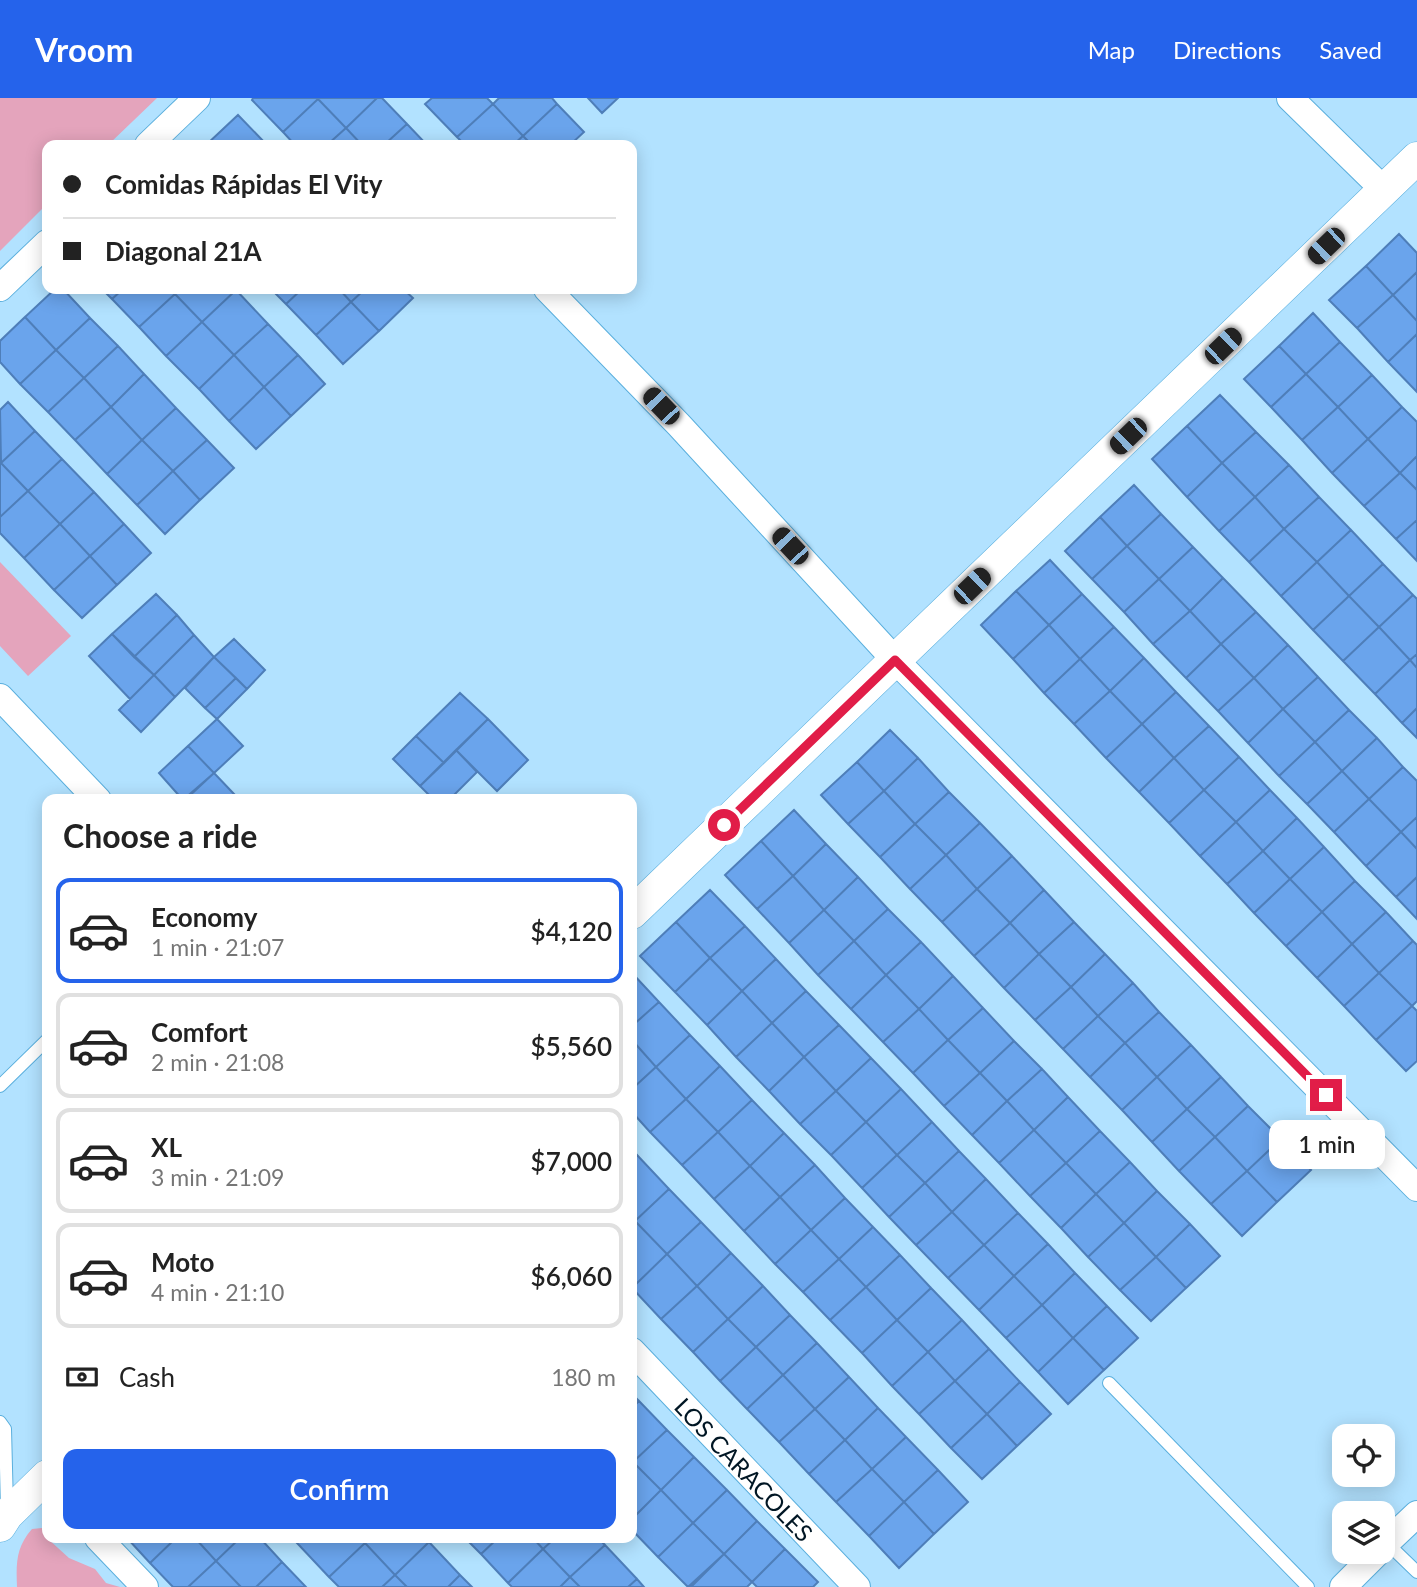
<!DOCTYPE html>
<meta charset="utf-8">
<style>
:root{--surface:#fff;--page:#f2f2f2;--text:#222;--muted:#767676;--line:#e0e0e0;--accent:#2563eb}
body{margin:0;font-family:Lato,sans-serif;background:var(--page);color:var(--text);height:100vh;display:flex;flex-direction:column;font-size:26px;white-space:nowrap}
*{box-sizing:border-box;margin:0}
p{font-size:23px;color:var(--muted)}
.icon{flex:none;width:38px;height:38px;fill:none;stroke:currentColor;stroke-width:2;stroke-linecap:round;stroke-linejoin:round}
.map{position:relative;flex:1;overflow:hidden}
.sheet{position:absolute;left:42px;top:696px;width:595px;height:749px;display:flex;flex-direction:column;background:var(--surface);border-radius:14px;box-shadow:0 4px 18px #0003}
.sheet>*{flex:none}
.guide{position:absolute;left:42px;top:42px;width:595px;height:154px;border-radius:14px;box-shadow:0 4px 18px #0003;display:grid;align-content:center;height:154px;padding:0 21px;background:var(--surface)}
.controls{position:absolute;left:1332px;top:1326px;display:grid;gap:14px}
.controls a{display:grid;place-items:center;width:63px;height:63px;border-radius:14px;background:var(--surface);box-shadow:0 4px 18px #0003;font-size:35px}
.end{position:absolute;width:32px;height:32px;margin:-16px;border:9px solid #e11d48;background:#fff;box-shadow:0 0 0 4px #fff}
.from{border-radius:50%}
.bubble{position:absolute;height:49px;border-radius:14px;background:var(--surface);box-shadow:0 4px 18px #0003;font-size:23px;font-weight:600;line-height:49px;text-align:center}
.car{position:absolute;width:21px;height:42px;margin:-21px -10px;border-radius:9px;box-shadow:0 0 5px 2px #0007;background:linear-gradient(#222 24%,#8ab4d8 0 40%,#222 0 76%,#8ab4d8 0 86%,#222 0)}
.guide b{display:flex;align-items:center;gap:24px;height:66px;font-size:26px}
.guide b+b{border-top:2px solid var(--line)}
.guide i{width:18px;height:18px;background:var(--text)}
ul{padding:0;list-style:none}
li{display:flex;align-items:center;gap:21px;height:105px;margin:0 14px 10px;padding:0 7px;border:4px solid var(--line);border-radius:14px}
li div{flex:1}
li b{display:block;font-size:26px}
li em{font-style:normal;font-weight:600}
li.active{border-color:var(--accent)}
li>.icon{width:63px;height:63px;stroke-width:1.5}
h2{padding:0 21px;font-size:32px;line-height:84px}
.pay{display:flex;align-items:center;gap:18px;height:77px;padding:0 21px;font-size:26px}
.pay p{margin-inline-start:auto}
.button{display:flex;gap:14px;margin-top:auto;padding:14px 21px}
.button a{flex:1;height:80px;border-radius:14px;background:var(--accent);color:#fff;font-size:28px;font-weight:600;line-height:80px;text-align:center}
header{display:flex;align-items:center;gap:42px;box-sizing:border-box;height:98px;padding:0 35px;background:var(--accent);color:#fff}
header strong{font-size:33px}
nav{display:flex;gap:38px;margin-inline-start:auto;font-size:24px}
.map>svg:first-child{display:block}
.green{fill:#e4a4bc}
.building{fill:#6aa4ec;stroke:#4e7eb9;stroke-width:2}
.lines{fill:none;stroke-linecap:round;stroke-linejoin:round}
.service-casing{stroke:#5aafdd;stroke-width:14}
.minor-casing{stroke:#5aafdd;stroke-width:28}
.tertiary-casing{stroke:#5aafdd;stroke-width:33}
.service{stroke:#fff;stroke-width:12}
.minor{stroke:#fff;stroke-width:26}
.tertiary{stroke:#fff;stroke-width:32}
.route{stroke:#e11d48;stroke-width:9}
.labels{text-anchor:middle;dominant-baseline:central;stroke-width:5;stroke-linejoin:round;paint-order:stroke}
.street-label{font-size:24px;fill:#001624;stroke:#b2e2ff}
</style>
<header>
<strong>Vroom</strong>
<nav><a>Map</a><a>Directions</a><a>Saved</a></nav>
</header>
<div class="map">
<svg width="1417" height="1489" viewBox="0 0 1417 1489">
<rect width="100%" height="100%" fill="#b2e2ff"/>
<!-- green -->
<path class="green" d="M0,0H157L108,47H47V106L0,153Z
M0,464L71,538L28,578L0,548Z
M42,1430L47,1440L69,1460L95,1471L106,1485L120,1489H17C16,1465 16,1449 32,1431Z"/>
<!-- building -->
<path class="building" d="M253,0H317L318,1L283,34L252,2Z
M320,0H377L346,30L318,1Z
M377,0H382L407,26L384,47H362L346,30Z
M432,0H487L493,6L457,39L425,6Z
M499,0H552L557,6L523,38L493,6Z
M588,0H618L602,15Z
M318,1L346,30L327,47H295L283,34Z
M493,6L523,38L513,47H465L457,39Z
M557,6L584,34L570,47H532L523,38Z
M238,17L267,47H206Z
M407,26L427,47H384Z
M346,30L362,47H327Z
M523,38L532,47H513Z
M1399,136L1417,155V174L1393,197L1366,168Z
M1366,168L1393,197L1357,230L1329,202Z
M1417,174V223L1393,197Z
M55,191H63L90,220L56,252L25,219Z
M102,191H123L112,201Z
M123,191H170L175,196L139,229L112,201Z
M181,191H235L236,192L202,224L175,196Z
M271,191H302L286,206Z
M302,191H339L351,204L316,237L286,206Z
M339,191H365L351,204Z
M365,191H403L413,200L379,233L351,204Z
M236,192L268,226L234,257L202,224Z
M175,196L202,224L166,258L139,229Z
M1393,197L1417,223V236L1388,264L1357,230Z
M351,204L379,233L343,266L316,237Z
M1313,215L1340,244L1306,276L1279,248Z
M25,219L56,252L20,286L0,264V243Z
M90,220L118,248L84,280L56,252Z
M202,224L234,257L199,291L166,258Z
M268,226L298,257L264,289L234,257Z
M1417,236V294L1388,264Z
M1340,244L1372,277L1338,309L1306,276Z
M118,248L144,276L111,309L84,280Z
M1279,248L1306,276L1271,309L1244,281Z
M56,252L84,280L48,314L20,286Z
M234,257L264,289L229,323L199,291Z
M298,257L325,286L291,318L264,289Z
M144,276L176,310L142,342L111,309Z
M1306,276L1338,309L1302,342L1271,309Z
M1372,277L1402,309L1368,341L1338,309Z
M84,280L111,309L75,342L48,314Z
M264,289L291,318L256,351L229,323Z
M1220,297L1256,334L1222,365L1187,328Z
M8,304L35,333L1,365L0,312Z
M111,309L142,342L107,376L75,342Z
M1338,309L1368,341L1332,375L1302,342Z
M1402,309L1417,324V358L1400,375L1368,341Z
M176,310L207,342L173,373L142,342Z
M1187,328L1222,365L1187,399L1152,361Z
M35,333L62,361L28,393L1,365Z
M1256,334L1289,367L1255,399L1222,365Z
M1368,341L1400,375L1364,408L1332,375Z
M142,342L173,373L137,407L107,376Z
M207,342L234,370L200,402L173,373Z
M1417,358V392L1400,375Z
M62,361L94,394L60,426L28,393Z
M1,365L28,393L0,419V366Z
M1222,365L1255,399L1219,433L1187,399Z
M1289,367L1319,399L1284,431L1255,399Z
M173,373L200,402L165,436L137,407Z
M1400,375L1417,392V422L1396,441L1364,408Z
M1134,387L1161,416L1127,448L1100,419Z
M28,393L60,426L24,460L0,435V419Z
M94,394L124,426L90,458L60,426Z
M1255,399L1284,431L1249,464L1219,433Z
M1319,399L1351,432L1317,464L1284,431Z
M1161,416L1193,449L1159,481L1127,448Z
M1100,419L1127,448L1092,481L1065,453Z
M1417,422V463L1396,441Z
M60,426L90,458L54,492L24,460Z
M124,426L151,455L117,487L90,458Z
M1284,431L1317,464L1281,498L1249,464Z
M1351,432L1383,466L1349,498L1317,464Z
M1127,448L1159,481L1124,514L1092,481Z
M1193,449L1223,480L1190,513L1159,481Z
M90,458L117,487L82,520L54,492Z
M1050,462L1082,496L1049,527L1016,493Z
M1317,464L1349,498L1313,532L1281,498Z
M1383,466L1413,497L1379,529L1349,498Z
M1223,480L1256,514L1221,546L1190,513Z
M1159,481L1190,513L1153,546L1124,514Z
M1016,493L1049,527L1013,561L981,527Z
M156,496L177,517L134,559L112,536Z
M1082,496L1114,529L1080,561L1049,527Z
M1413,497L1417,501V556L1410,562L1379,529Z
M1349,498L1379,529L1343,563L1313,532Z
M1190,513L1221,546L1186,580L1153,546Z
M1256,514L1288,547L1254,580L1221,546Z
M177,517L194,537L154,577L134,559Z
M1049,527L1080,561L1044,595L1013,561Z
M1114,529L1144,560L1110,593L1080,561Z
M1379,529L1410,562L1375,596L1343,563Z
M112,536L154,577L130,601L89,558Z
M194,537L214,559L175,599L154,577Z
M234,541L265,572L247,591L214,559Z
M1221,546L1254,580L1218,613L1186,580Z
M1288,547L1318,579L1283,611L1254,580Z
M1417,556V570L1410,562Z
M214,559L236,580L205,610L185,590Z
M1144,560L1176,594L1142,626L1110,593Z
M1080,561L1110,593L1074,626L1044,595Z
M1410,562L1417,570V610L1402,625L1375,596Z
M154,577L175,599L141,634L119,612Z
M1318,579L1349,612L1315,644L1283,611Z
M236,580L247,591L217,621L205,610Z
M1254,580L1283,611L1248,645L1218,613Z
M1110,593L1142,626L1106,660L1074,626Z
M1176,594L1209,628L1174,660L1142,626Z
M460,595L488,621L444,665L416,638Z
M1417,610V640L1402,625Z
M1283,611L1315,644L1279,678L1248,645Z
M1349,612L1377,640L1342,673L1315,644Z
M217,621L243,648L214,675L188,648Z
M488,621L528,662L497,693L456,652Z
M1142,626L1174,660L1139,694L1106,660Z
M1209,628L1239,659L1204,692L1174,660Z
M890,632L918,660L884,693L857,664Z
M416,638L444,665L420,688L393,661Z
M1377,640L1403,669L1369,701L1342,673Z
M1315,644L1342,673L1307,706L1279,678Z
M188,648L214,675L183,702L159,675Z
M456,652L477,674L449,702H434L420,688Z
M1239,659L1270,692L1236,724L1204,692Z
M918,660L949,694L915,726L884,693Z
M1174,660L1204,692L1169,725L1139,694Z
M857,664L884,693L848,726L821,697Z
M1403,669L1417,683V719L1401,734L1369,701Z
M1342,673L1369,701L1334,734L1307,706Z
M214,675L234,696L227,702H185Z
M1204,692L1236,724L1200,758L1169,725Z
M1270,692L1297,720L1263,753L1236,724Z
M884,693L915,726L880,759L848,726Z
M949,694L980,725L946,757L915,726Z
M1369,701L1401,734L1366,768L1334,734Z
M794,712L826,746L793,778L761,743Z
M1417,719V751L1401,734Z
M1297,720L1324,749L1290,781L1263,753Z
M1236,724L1263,753L1227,786L1200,758Z
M980,725L1012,758L977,791L946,757Z
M915,726L946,757L910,791L880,759Z
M1401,734L1417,751V779L1396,799L1366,768Z
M761,743L793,778L757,811L725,777Z
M826,746L858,779L824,812L793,778Z
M1324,749L1355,783L1322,814L1290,781Z
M1263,753L1290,781L1254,815L1227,786Z
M946,757L977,791L942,824L910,791Z
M1012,758L1044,792L1010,825L977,791Z
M793,778L824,812L789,845L757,811Z
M858,779L888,811L854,843L824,812Z
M1417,779V821L1396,799Z
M1290,781L1322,814L1286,848L1254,815Z
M1355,783L1386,814L1352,846L1322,814Z
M977,791L1010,825L974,858L942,824Z
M710,792L745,828L710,860L676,824Z
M1044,792L1074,824L1039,856L1010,825Z
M888,811L921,844L886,877L854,843Z
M824,812L854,843L818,877L789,845Z
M1322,814L1352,846L1317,880L1286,848Z
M1386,814L1413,843L1379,875L1352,846Z
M676,824L710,860L675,894L640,858Z
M1074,824L1105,856L1071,889L1039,856Z
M1010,825L1039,856L1004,890L974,858Z
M745,828L776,861L742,893L710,860Z
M854,843L886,877L851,911L818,877Z
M1413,843L1417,847V903L1412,908L1379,875Z
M921,844L953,878L919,911L886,877Z
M1352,846L1379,875L1344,908L1317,880Z
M1039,856L1071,889L1035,922L1004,890Z
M1105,856L1133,885L1098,918L1071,889Z
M710,860L742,893L707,927L675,894Z
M776,861L806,893L772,925L742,893Z
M632,875L659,904L632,928Z
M1379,875L1412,908L1376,942L1344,908Z
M886,877L919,911L883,944L851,911Z
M953,878L983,910L948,942L919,911Z
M1133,885L1159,914L1125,945L1098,918Z
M1071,889L1098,918L1063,951L1035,922Z
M742,893L772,925L736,959L707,927Z
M806,893L839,927L804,959L772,925Z
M659,904L690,937L656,969L632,942V928Z
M1412,908L1417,913V963L1406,973L1376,942Z
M983,910L1014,943L980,975L948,942Z
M919,911L948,942L913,975L883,944Z
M1159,914L1191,947L1157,979L1125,945Z
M1098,918L1125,945L1090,979L1063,951Z
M772,925L804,959L769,993L736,959Z
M839,927L871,960L836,993L804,959Z
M690,937L720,968L686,1001L656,969Z
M632,942L656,969L632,991Z
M948,942L980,975L944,1008L913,975Z
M1014,943L1042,971L1007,1003L980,975Z
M1125,945L1157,979L1122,1012L1090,979Z
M1191,947L1221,979L1187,1011L1157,979Z
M804,959L836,993L800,1026L769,993Z
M871,960L901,991L866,1024L836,993Z
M720,968L752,1002L718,1034L686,1001Z
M656,969L686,1001L650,1034L632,1014V991Z
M1042,971L1068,999L1034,1032L1007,1003Z
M980,975L1007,1003L972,1037L944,1008Z
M1157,979L1187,1011L1152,1044L1122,1012Z
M1221,979L1248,1008L1215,1039L1187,1011Z
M901,991L932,1024L897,1057L866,1024Z
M836,993L866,1024L831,1057L800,1026Z
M1068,999L1100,1033L1066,1065L1034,1032Z
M686,1001L718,1034L682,1067L650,1034Z
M752,1002L784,1035L750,1068L718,1034Z
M1007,1003L1034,1032L999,1065L972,1037Z
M1248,1008L1281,1041L1247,1073L1215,1039Z
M1187,1011L1215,1039L1179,1073L1152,1044Z
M866,1024L897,1057L862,1090L831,1057Z
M932,1024L959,1053L925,1085L897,1057Z
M1034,1032L1066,1065L1030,1098L999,1065Z
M1100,1033L1130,1064L1096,1096L1066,1065Z
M718,1034L750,1068L714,1101L682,1067Z
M784,1035L815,1067L780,1099L750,1068Z
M1215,1039L1247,1073L1211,1106L1179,1073Z
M1281,1041L1311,1072L1277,1104L1247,1073Z
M959,1053L986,1081L952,1114L925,1085Z
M637,1057L669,1091L635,1123L632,1119V1062Z
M897,1057L925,1085L889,1119L862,1090Z
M1130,1064L1157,1093L1124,1125L1096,1096Z
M1066,1065L1096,1096L1061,1130L1030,1098Z
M815,1067L845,1100L811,1132L780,1099Z
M750,1068L780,1099L744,1133L714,1101Z
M1247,1073L1277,1104L1242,1138L1211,1106Z
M986,1081L1018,1115L984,1147L952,1114Z
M925,1085L952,1114L916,1147L889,1119Z
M669,1091L701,1124L667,1156L635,1123Z
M1157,1093L1190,1126L1156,1159L1124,1125Z
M1096,1096L1124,1125L1088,1159L1061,1130Z
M780,1099L811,1132L775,1166L744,1133Z
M845,1100L873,1129L839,1161L811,1132Z
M952,1114L984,1147L948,1180L916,1147Z
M1018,1115L1048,1146L1014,1178L984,1147Z
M635,1123L667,1156L632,1190V1126Z
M701,1124L731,1155L697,1188L667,1156Z
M1124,1125L1156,1159L1120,1192L1088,1159Z
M1190,1126L1220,1158L1186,1190L1156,1159Z
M873,1129L900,1157L866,1189L839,1161Z
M811,1132L839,1161L803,1194L775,1166Z
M1048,1146L1075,1175L1042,1207L1014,1178Z
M984,1147L1014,1178L979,1212L948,1180Z
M731,1155L763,1188L728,1221L697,1188Z
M667,1156L697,1188L661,1221L632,1190Z
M900,1157L931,1190L897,1222L866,1189Z
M1156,1159L1186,1190L1151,1223L1120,1192Z
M839,1161L866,1189L830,1222L803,1194Z
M1075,1175L1107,1208L1073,1240L1042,1207Z
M1014,1178L1042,1207L1006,1240L979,1212Z
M697,1188L728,1221L693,1254L661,1221Z
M763,1188L790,1217L756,1249L728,1221Z
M866,1189L897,1222L862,1255L830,1222Z
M931,1190L962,1222L928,1254L897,1222Z
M1042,1207L1073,1240L1038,1274L1006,1240Z
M1107,1208L1138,1240L1104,1272L1073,1240Z
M790,1217L817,1245L783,1277L756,1249Z
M728,1221L756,1249L720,1283L693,1254Z
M897,1222L928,1254L892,1288L862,1255Z
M962,1222L989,1251L955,1283L928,1254Z
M1073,1240L1104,1272L1068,1306L1038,1274Z
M817,1245L849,1279L815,1311L783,1277Z
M756,1249L783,1277L747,1311L720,1283Z
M989,1251L1020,1284L987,1316L955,1283Z
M928,1254L955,1283L919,1316L892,1288Z
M783,1277L815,1311L779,1344L747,1311Z
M849,1279L878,1310L845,1342L815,1311Z
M955,1283L987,1316L951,1350L919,1316Z
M1020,1284L1051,1316L1017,1348L987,1316Z
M632,1296L639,1303L632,1310Z
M639,1303L667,1332L633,1364L632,1310Z
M878,1310L906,1339L872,1371L845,1342Z
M815,1311L845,1342L809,1376L779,1344Z
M987,1316L1017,1348L982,1381L951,1350Z
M667,1332L694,1359L661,1392L633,1364Z
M906,1339L938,1372L904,1404L872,1371Z
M845,1342L872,1371L836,1404L809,1376Z
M694,1359L727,1392L693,1425L661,1392Z
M633,1364L661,1392L632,1421V1366Z
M872,1371L904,1404L869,1438L836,1404Z
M938,1372L968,1404L934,1436L904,1404Z
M661,1392L693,1425L658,1459L632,1432V1421Z
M727,1392L757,1423L724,1456L693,1425Z
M904,1404L934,1436L899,1470L869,1438Z
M757,1423L785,1451L752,1484L724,1456Z
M693,1425L724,1456L688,1489L658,1459Z
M127,1440H176L150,1465Z
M176,1440H195L216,1463L188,1489H173L150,1465Z
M195,1440H240L216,1463Z
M240,1440H260L282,1464L256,1489H241L216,1463Z
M302,1440H360L365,1445L329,1479L297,1445Z
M370,1440H426L429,1444L395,1477L365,1445Z
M465,1440H498L481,1456Z
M498,1440H533L543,1451L508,1485L481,1456Z
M533,1440H555L543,1451Z
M555,1440H598L605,1447L570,1479L543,1451Z
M429,1444L460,1477L448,1489H407L395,1477Z
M365,1445L395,1477L382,1489H339L329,1479Z
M605,1447L637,1481L628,1489H580L570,1479Z
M543,1451L570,1479L560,1489H512L508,1485Z
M785,1451L818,1484L813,1489H757L752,1484Z
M724,1456L752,1484L747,1489H691Z
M216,1463L241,1489H188Z
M282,1464L306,1489H256Z
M395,1477L407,1489H382Z
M460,1477L472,1489H448Z
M570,1479L580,1489H560Z
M637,1481L644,1489H628Z"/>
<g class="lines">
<!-- service casing -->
<g class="service-casing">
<path id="service" d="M0,988L47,942
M1109,1285L1308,1489
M0,1324L5,1331L7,1409
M1387,1445L1417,1474"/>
</g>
<!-- minor casing -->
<g class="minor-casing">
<g id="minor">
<path d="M1290,0L1384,92"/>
<path d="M148,47L197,0"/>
<path d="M0,190L47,145"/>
<path d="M547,191L679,327L895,562L1417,1090"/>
<path d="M0,599L98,702"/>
<path id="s1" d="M632,1253L857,1489"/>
<path d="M98,1440L145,1489"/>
<path d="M1382,1449L1417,1416"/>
<path d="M1343,1489L1378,1454"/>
</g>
</g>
<!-- tertiary casing -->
<g class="tertiary-casing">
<path id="tertiary" d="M632,815L1417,60
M0,1428L7,1417L47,1378"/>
</g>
<!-- service -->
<use href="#service" class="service"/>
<!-- minor -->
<use href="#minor" class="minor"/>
<!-- tertiary -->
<use href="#tertiary" class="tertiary"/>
</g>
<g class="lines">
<!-- route -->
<path class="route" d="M724,727L895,562L1326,997"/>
</g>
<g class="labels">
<!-- street labels -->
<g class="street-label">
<text stroke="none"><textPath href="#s1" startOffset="163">LOS CARACOLES</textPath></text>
</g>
</g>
</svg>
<div class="controls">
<a><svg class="icon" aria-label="locate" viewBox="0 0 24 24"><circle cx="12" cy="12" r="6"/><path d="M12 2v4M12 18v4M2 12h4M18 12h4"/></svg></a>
<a><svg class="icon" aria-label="layers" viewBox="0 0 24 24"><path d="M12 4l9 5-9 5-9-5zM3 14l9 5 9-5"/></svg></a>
</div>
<i class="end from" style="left:724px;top:727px"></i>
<i class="end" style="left:1326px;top:997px"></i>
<div class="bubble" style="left:1269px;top:1022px;width:116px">1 min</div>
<i class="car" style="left:1326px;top:148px;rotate:226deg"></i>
<i class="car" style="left:1223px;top:248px;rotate:46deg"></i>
<i class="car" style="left:661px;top:308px;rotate:316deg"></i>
<i class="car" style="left:1128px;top:338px;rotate:226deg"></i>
<i class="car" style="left:790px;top:448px;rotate:317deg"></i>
<i class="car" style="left:972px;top:488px;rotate:46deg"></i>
<div class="guide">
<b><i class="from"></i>Comidas Rápidas El Vity</b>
<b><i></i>Diagonal 21A</b>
</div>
<section class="sheet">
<h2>Choose a ride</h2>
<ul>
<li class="active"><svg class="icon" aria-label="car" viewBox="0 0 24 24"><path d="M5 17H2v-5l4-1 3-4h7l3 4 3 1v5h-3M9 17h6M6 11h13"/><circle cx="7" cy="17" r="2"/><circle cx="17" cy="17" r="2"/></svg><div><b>Economy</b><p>1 min · 21:07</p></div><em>$4,120</em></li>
<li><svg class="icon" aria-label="car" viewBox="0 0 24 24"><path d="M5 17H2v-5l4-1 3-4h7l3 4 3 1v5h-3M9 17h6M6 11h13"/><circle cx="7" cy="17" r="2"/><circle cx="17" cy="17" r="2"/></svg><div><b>Comfort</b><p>2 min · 21:08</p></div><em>$5,560</em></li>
<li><svg class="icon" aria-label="car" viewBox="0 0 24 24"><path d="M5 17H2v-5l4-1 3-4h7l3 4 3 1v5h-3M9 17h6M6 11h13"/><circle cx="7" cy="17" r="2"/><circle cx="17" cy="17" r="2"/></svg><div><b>XL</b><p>3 min · 21:09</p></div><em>$7,000</em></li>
<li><svg class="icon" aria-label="car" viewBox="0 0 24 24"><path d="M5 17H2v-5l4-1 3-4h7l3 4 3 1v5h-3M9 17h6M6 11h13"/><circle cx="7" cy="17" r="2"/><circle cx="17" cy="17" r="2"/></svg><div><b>Moto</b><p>4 min · 21:10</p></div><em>$6,060</em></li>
</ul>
<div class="pay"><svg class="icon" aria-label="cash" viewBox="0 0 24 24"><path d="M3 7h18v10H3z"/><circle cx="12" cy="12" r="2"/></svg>Cash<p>180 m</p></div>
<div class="button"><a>Confirm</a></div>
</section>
</div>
